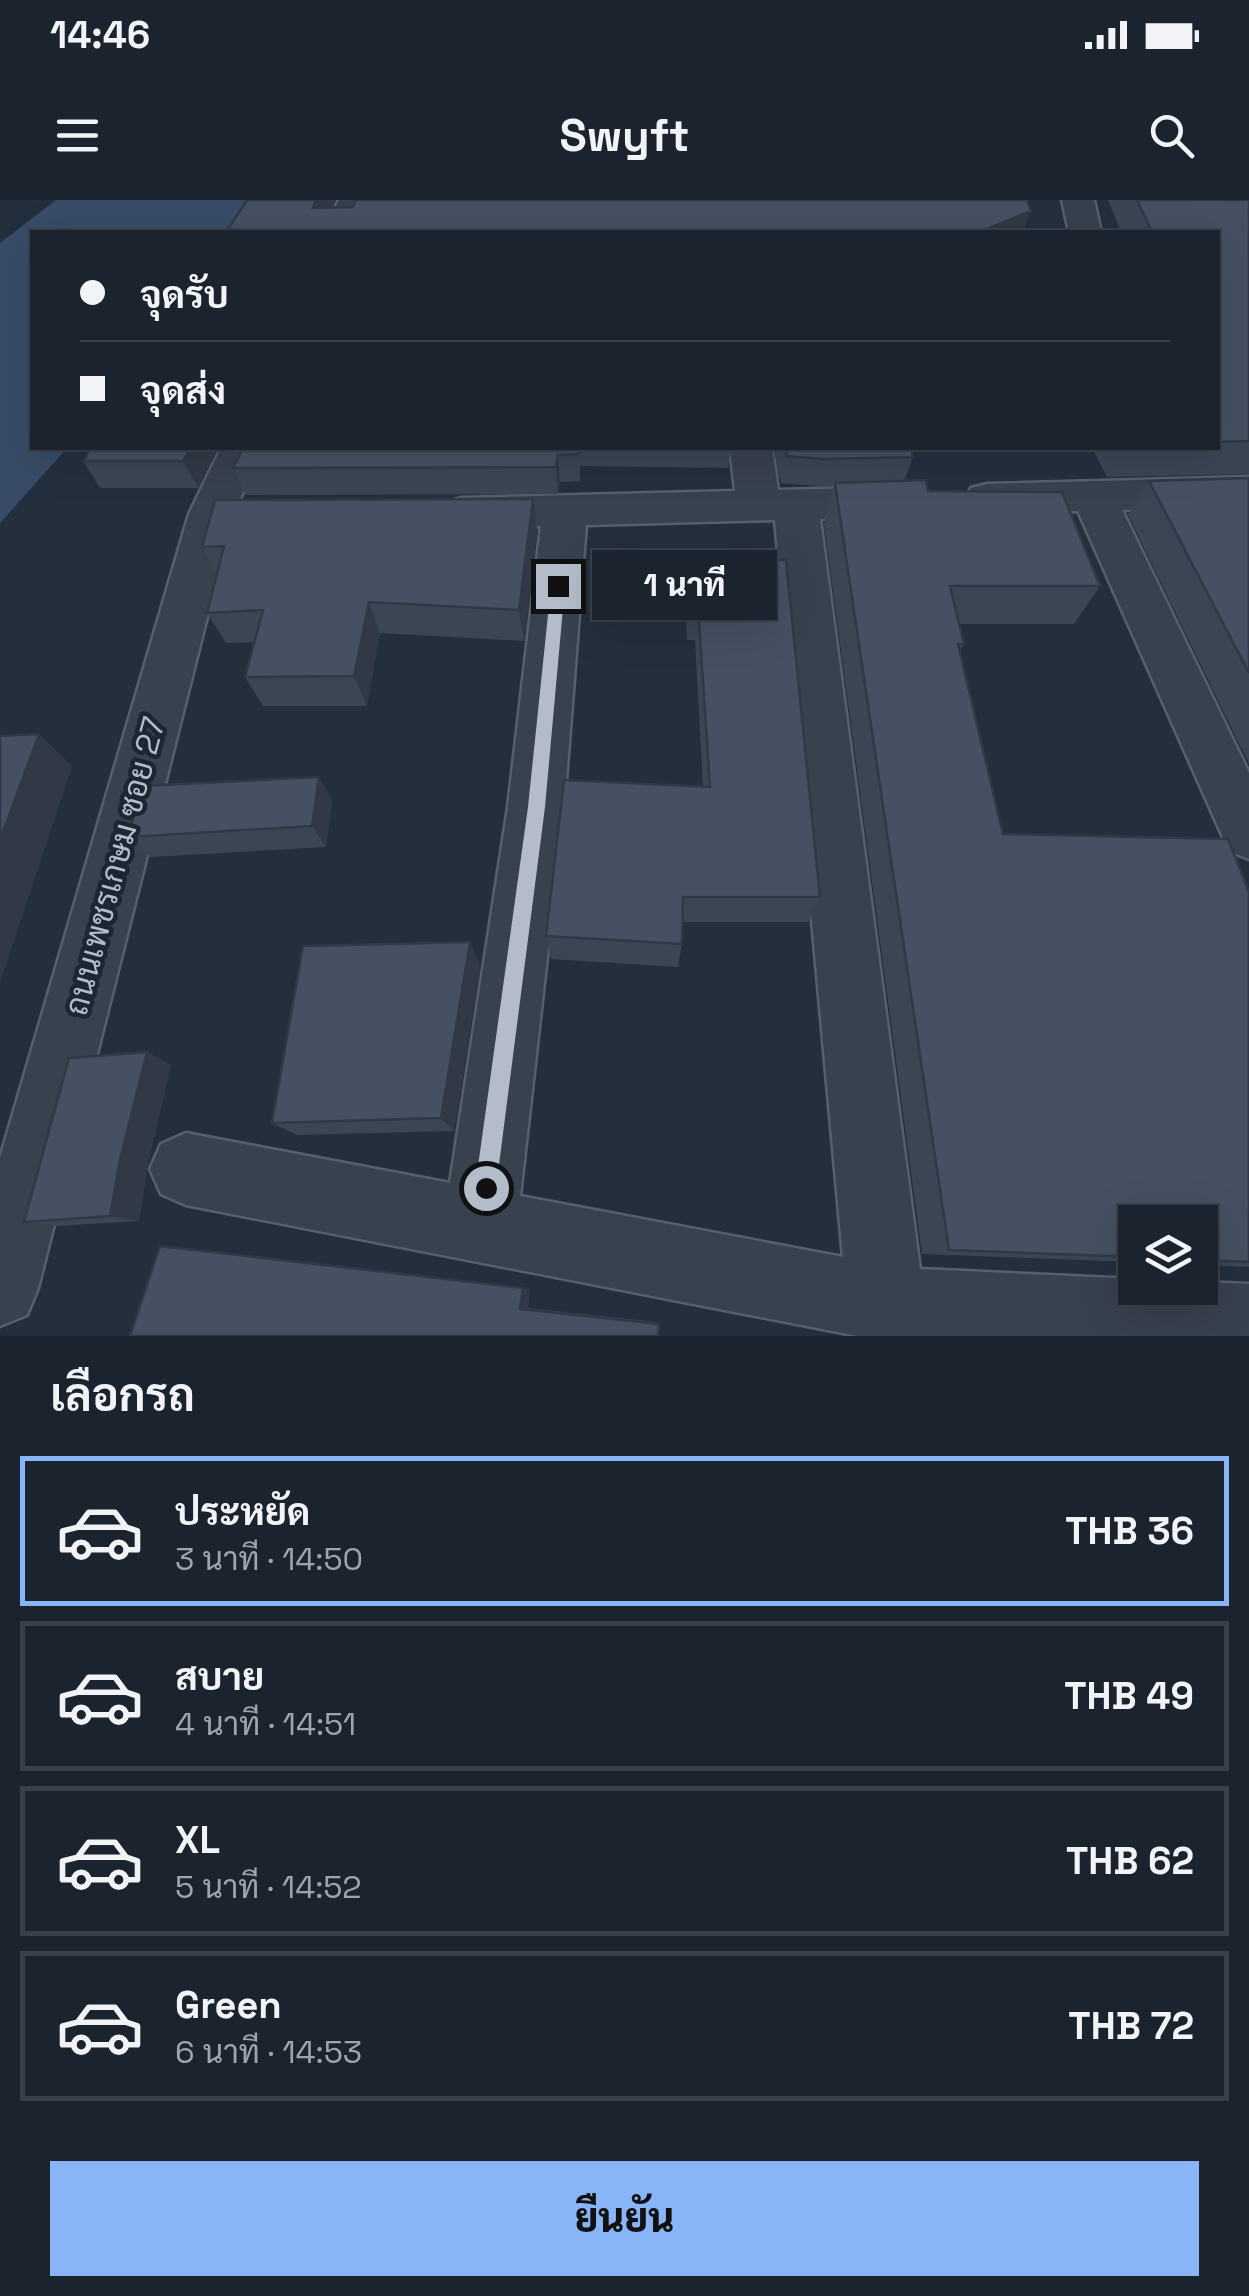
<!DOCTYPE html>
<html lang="th">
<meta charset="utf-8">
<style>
:root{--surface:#1b232e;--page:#242b36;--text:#f1f3f6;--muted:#a0a4aa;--line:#39404a;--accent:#8ab4f8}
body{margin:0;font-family:"Space Grotesk",Sarabun,sans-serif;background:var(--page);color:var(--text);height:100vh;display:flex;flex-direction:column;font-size:38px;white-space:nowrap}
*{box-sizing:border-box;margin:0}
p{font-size:32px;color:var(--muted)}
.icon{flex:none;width:55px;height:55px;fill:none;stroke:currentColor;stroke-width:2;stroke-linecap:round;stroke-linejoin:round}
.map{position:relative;height:1136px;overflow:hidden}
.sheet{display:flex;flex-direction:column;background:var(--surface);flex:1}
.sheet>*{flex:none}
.guide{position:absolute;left:30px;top:30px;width:1190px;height:220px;border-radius:0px;box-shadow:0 10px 40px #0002,0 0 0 2px var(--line);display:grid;align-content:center;height:220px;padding:0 50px;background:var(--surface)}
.tools{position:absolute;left:1118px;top:1005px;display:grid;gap:20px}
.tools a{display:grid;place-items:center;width:100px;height:100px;border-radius:0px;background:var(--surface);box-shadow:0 10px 40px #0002,0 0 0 2px var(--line);font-size:50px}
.end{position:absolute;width:45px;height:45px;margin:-22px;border:12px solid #b4bcc9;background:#111;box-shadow:0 0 0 5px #111}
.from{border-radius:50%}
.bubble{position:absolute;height:70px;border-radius:0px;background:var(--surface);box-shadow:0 10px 40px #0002,0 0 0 2px var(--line);font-size:32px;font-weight:800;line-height:70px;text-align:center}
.guide b{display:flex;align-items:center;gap:35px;height:95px;font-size:38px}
.guide b+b{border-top:2px solid var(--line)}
.guide i{width:25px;height:25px;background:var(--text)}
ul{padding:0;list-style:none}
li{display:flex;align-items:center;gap:30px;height:150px;margin:0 20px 15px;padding:0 30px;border:5px solid var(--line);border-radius:0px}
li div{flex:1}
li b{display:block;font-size:38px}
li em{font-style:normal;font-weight:800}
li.current{border-color:var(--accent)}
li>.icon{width:90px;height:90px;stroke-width:1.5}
h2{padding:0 50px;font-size:45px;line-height:120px}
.primary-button{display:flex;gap:20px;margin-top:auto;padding:20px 50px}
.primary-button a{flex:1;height:115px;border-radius:0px;background:var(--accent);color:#111;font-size:40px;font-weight:800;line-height:115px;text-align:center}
.status{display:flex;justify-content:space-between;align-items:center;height:70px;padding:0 50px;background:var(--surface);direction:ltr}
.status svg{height:28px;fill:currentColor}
header{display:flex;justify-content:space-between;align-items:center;height:130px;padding:0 50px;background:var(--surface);font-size:45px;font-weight:800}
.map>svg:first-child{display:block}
.water{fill:#394c67}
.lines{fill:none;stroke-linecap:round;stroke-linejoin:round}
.minor-casing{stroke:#565f6c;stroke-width:5}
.minor{fill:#38414e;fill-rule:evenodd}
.wall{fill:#3b4654}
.shaded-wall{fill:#303945}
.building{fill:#455162;stroke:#303945;stroke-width:2.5}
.route{fill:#b4bcc9}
.labels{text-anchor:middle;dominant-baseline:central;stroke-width:9;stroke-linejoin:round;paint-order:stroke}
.street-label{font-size:32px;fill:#b4bcc9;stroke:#1d2633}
</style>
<div class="status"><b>14:46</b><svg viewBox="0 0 49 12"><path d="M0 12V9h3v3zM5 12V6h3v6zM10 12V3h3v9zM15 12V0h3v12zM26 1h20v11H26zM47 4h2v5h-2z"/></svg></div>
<header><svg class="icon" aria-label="menu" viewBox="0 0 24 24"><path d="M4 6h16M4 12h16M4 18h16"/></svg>Swyft<svg class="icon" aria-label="search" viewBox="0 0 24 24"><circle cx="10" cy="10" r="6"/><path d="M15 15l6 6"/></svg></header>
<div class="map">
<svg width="1249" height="1136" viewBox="0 0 1249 1136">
<rect width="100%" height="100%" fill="#242f3e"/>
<!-- water -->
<path class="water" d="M56,0H264L245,32H32V248H67L0,323V43Z"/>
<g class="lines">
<!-- minor casing -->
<g class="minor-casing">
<path id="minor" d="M339,0H371L356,32H323Z
M1062,0H1094L1101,32H1069Z
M221,248H263L233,314L38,1088L27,1115L0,1126V958L189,314Z
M730,248H772L778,290L901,287L917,291L923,302L917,313L901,317L820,319L920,1069L1135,1079V1088H1200V1082L1249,1084V1136H858L186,1005L161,994L150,969L161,944L186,933L450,983L508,607L541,326L462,328L446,324L440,313L446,302L462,298L735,291ZM775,320L843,1057L520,996L564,607L586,325Z
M1249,277V307L1122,310L1249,573V659L1229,651L1078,311L987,314L971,310L965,299L971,288L987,284Z"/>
</g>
<!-- minor -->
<use href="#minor" class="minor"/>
</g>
<!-- wall -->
<path class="wall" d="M1108,0H1249V274L1107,277L1092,248H1218V32H1121Z
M91,248H219L198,288H100L83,261Z
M243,248H731L728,268L580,266V281L560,282L558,294L246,295L233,268Z
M773,248H911L913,257L904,281L928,291L1100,386L1074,424H959L964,444L960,451L1003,634L1249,692V1067L1200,1065V1022H1135V1062L922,1054L824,324L834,286H817L781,283Z
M1249,278V564L1128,315L1149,281Z
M533,299L537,332L524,441L380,433L367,506H263L245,477L254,442L226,443L207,413L217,373L202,347Z
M688,360L820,697L808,722H682V744L678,767L551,759L546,736L703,587L695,440H687L685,396Z
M332,599L326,647L150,657L128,637Z
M470,742L480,765L454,931L297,935L272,923Z
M147,852L171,865L147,968L139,1021L57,1026L24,1022Z
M160,1046L530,1089L528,1108L656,1122L659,1124L658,1136Z"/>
<!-- shaded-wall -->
<path class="shaded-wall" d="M316,0H335L322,32L313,8Z
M1031,11L1023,32H980Z
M191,248H219L198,288L183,261Z
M558,255L560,282L558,294L556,267Z
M533,299L537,332L524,441L519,410Z
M369,402L380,433L367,506L354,476Z
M39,534L72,566L0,782V640Z
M319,577L332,599L326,647L312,626Z
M470,742L480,765L454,931L441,918Z
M147,852L171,865L147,968L139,1021L110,1016L120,960Z
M523,1088L530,1089L528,1108L520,1109Z"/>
<!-- building -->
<path class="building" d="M247,0H316L313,8L353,7L355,0H1027L1031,11L980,32H226Z
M1137,0H1249V241L1218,242V32H1152Z
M91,248H191L183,261H83Z
M243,248H579L578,254L558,255L556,267L233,268Z
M785,248H911L913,257L823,259L787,256Z
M1249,278V473L1149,281Z
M926,280L928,291L1062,292L1100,386H950L964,444H958L1003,634L1228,639L1249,692V1062L1200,1060V1022H1135V1057L949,1050L835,283Z
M533,299L519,410L369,402L354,476L245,477L263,410L207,413L224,346L202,347L215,300Z
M688,360H786L820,697H683L682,744L546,736L564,580L710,587L698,406H691Z
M39,534L0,640V536Z
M319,577L312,626L128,637L142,586Z
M470,742L441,918L272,923L303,746Z
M147,852L120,960L110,1016L24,1022L69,858Z
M160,1046L523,1088L520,1109L659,1124L658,1136H130Z"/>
<!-- route -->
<path class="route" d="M558,381L565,386L545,607L496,988L493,996L486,999L478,996L475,988L528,607L551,386Z"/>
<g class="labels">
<!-- street labels -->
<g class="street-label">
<text transform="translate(115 666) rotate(-75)">ถนนเพชรเกษม ซอย 27</text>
</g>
</g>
</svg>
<div class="tools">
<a><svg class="icon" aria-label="layers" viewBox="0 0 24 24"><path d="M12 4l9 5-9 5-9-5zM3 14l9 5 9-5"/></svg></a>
</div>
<i class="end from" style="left:486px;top:988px"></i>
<i class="end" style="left:558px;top:386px"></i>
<div class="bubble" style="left:592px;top:350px;width:185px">1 นาที</div>
<div class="guide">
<b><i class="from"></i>จุดรับ</b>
<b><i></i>จุดส่ง</b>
</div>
</div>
<section class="sheet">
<h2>เลือกรถ</h2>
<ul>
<li class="current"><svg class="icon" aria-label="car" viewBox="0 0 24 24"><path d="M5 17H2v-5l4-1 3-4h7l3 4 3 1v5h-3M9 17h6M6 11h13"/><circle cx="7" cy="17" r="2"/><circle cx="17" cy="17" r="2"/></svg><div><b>ประหยัด</b><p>3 นาที · 14:50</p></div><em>THB 36</em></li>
<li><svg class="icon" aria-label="car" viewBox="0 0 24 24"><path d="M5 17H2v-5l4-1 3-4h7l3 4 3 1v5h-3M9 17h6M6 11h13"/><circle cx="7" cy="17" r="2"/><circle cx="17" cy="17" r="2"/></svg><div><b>สบาย</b><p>4 นาที · 14:51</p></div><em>THB 49</em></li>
<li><svg class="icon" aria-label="car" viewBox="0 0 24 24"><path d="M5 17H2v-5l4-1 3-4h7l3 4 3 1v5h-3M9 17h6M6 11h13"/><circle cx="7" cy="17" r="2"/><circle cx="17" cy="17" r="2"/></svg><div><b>XL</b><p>5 นาที · 14:52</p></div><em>THB 62</em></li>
<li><svg class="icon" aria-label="car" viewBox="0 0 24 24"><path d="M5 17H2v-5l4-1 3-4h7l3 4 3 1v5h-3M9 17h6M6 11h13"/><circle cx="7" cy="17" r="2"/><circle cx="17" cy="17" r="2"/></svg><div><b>Green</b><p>6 นาที · 14:53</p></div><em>THB 72</em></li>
</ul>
<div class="primary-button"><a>ยืนยัน</a></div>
</section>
